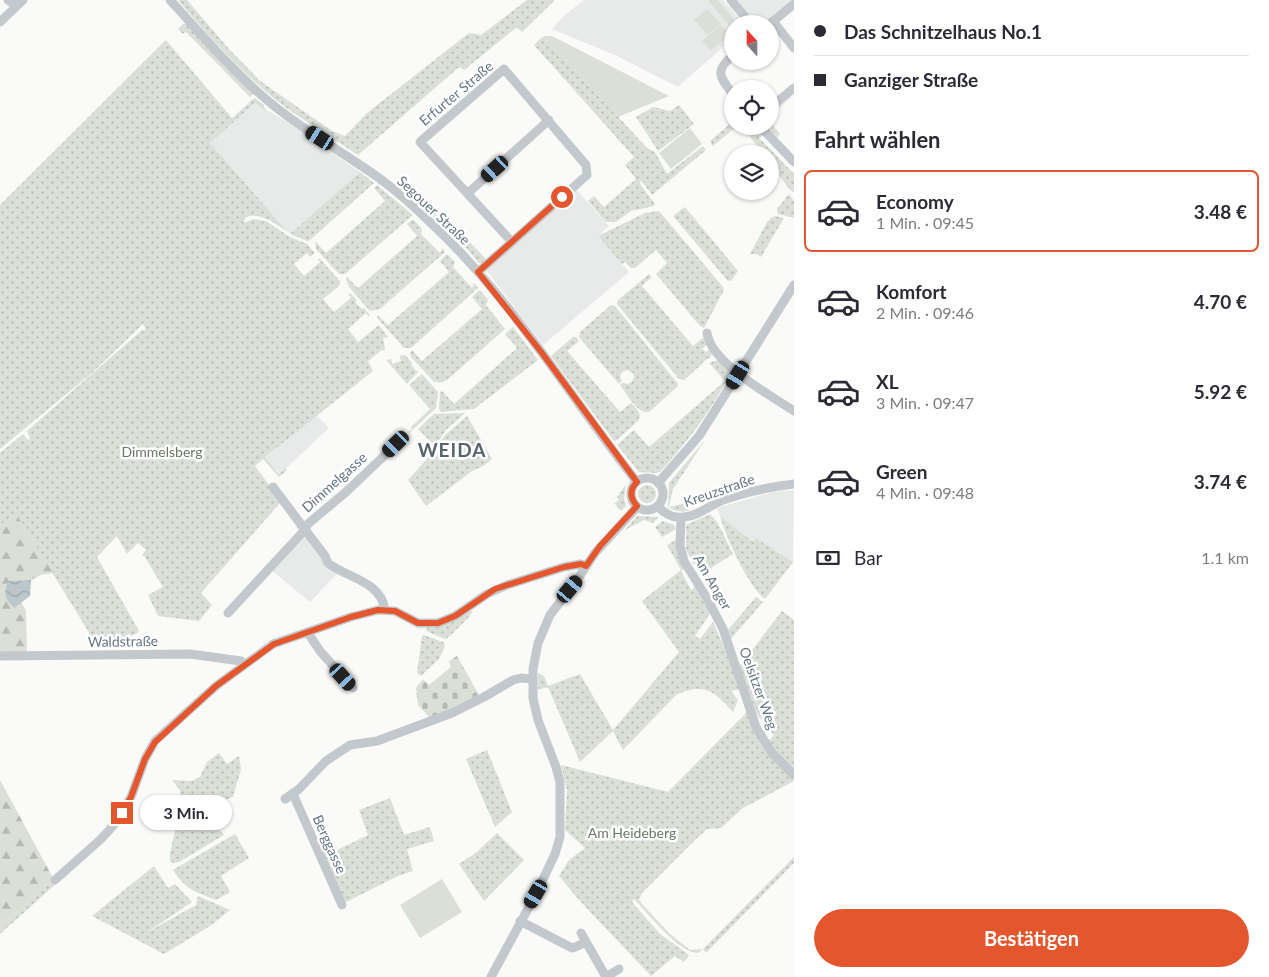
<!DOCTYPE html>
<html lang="de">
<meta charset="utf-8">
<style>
:root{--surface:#fff;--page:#f2f2f3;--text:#2b2b33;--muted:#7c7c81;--line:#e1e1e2;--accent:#e4572e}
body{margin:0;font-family:Lato,sans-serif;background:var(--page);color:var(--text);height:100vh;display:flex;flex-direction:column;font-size:19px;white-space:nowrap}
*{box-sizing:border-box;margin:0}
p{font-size:16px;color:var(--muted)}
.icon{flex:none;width:28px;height:28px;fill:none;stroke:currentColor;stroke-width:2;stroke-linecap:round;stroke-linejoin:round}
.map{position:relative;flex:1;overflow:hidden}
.details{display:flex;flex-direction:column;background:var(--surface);width:475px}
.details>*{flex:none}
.guide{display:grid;align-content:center;height:110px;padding:0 20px;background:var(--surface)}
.needle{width:32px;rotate:339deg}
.fabs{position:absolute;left:724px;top:15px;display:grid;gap:10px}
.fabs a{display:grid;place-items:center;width:55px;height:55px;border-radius:50%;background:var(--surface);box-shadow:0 1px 4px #0004;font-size:25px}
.end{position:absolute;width:22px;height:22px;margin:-11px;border:6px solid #e4572e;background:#fff;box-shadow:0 0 0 2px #fff}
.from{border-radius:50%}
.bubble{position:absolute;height:35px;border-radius:18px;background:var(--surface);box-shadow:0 1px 4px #0004;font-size:16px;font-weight:700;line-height:35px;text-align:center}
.car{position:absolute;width:15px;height:30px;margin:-15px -8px;border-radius:6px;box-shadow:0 0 4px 1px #0007;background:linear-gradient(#222 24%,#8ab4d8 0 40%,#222 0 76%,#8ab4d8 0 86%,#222 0)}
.guide b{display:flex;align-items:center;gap:18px;height:48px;font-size:19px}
.guide b+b{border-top:1px solid var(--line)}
.guide i{width:12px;height:12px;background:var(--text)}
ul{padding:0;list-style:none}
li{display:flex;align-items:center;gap:15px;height:82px;margin:0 10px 8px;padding:0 10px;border:2px solid transparent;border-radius:8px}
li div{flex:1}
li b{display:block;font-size:19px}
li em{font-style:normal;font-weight:700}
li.current{border-color:var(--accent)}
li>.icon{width:45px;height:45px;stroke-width:1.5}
h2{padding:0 20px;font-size:22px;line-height:60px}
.pay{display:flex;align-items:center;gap:12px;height:55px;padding:0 20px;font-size:19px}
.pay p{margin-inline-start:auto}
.cta{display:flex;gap:10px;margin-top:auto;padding:10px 20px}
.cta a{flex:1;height:58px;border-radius:30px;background:var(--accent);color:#fff;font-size:20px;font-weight:700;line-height:58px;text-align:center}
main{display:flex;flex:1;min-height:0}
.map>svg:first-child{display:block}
.built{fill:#e8e9e9}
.green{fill:url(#green-dots)}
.forest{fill:url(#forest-firs)}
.cemetery{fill:url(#cemetery-stones)}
.pitch{fill:#dadfd7}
.water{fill:url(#water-waves)}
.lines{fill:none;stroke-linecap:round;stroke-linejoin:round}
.minor{stroke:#c3c8cc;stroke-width:9}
.route{stroke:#e4572e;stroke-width:6}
.labels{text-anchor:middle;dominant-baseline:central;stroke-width:5;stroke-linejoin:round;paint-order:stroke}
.street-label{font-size:14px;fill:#657683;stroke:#fff}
.park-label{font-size:14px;fill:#687a64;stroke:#fff}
.district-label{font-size:19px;font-weight:bold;letter-spacing:1px;fill:#57646e;stroke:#fff}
</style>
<main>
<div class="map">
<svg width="794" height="977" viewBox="0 0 794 977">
<defs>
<pattern id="green-dots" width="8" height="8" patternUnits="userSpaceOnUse" patternTransform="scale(1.25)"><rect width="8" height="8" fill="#dadfd7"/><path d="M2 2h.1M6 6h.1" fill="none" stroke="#b4b9b4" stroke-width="1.8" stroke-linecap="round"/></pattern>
<pattern id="forest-firs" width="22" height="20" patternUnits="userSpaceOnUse" patternTransform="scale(1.25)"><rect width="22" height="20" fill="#dadfd7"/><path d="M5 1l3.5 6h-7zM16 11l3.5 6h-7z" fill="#b4b9b4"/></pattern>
<pattern id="cemetery-stones" width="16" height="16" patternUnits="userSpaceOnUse" patternTransform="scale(1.25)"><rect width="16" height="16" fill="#dadfd7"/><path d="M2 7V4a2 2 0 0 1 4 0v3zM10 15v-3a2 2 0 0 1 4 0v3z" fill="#b4b9b4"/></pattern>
<pattern id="water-waves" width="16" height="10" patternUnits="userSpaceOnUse" patternTransform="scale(1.25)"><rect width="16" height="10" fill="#bbc7cb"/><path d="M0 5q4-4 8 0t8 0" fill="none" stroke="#9ca6aa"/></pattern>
</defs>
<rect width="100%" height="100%" fill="#fafaf8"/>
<!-- built -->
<path class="built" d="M584,0H723L744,24H732V39L678,87L615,55L552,29L566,14Z
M737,0H792L765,23L753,20Z
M255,103L287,122L360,172L290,234L210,143Z
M576,189L609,226L598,236L629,272L543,345L487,271L489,267Z
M316,415L329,428L280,474L264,458Z
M794,490L793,562L756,538L753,542L720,516L717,508L773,492Z
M302,537L308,539L338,573L310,602L271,570Z"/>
<!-- green -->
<path class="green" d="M178,0H187L229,49L260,81L332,131L345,136L367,113L469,33L481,35L527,0H555L522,32L517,27L464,70L459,67L358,155C326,133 292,115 263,89C232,62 204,31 178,0Z
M183,24H187L255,93L250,97L186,32L183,34L178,29Z
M541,38L550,43L647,148L655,152L667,174L703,146L706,150L652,195L641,180L640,184L655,204L654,206L631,211L616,222H606L588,201L594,196L604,207L636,179L625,165L634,157L534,45Z
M166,40L232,118L252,100L255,98L264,105L265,110L255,103L210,143L288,232C275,224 262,212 246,217L243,223L254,219L266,221L290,237L307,244L314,252V254L310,257L307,253L294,264L304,276L320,262L318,259L319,258L340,281V285L323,299L334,312L351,298L348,294L350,293L357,300L355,302L362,309L364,308L369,314V317L366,313L348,329L358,342L379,325L388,337L383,338L385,350H382L368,361L373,371L265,457L279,474L286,468L287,470L279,477L263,459L255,466L301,528L299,530L280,503L201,593L212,605L199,621L158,616L148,595L163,587L145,557L142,555L146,550L138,543L127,554L117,536L97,557L139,631L136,634L99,649L17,515L0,525V453L23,434L28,440L30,439L27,431L142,330H146L143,324L92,373L0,449V205Z
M794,95L771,115L775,119L771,123L780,134L777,137L767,126H770V114Z
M679,105L694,124L658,151L636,117L653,107L670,111Z
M732,122V126H737L713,146L710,141Z
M747,126H755L763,135L759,138L794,174V192L790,190L770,163V154H763L744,129Z
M360,172L374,183L310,240L307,241L290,234Z
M377,185L413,215L345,274H339L316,249L315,241L326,253L385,201L374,188Z
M789,194L794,201V218L778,214L777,209Z
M424,195L487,260L482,263H479L458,238L456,239L417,201Z
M685,207L738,271L731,281L727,280L673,216Z
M659,211L723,287L724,290L704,328L700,326L656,274L667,263L656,250L635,268H631L625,262L622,264L598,236L645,213Z
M775,216L784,218L761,257L757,254H750L767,222L771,218Z
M412,220H414L422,229L421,234L440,253L443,248L445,252L380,309L370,311L349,287L346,279L347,277L358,288L417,236L407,224Z
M447,254L455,262L453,267L472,288L474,283L478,288L411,348H404L379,320L377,317L378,315L388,325L449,272L440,261Z
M649,274L652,277L642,286L693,346L703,338L708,344L702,349L706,352L711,348L713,352L709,359L708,358L702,363V364L684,380L679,379L617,304L618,300Z
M480,290L488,300L486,305L505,329L447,380L442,382H434L411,357L410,353L412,350L422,361L482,309L472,297Z
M611,305L615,306L678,384L677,387L649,412C637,414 627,394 620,385L623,383L628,384L632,382L634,377L633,373L627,370L622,372L620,376L622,381L619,384L579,337L580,332Z
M513,327L538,360L474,409L441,412L439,409L440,392L442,391L454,404L517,348L505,334Z
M573,337H576L579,341L567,351L620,412L631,403C636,408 642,413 639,420L617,440L614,441L551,356Z
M405,355L412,363L411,364L416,371H419L407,384L386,360L391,359L392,364L401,361L400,356Z
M717,360L729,370L730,374C712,410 687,442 660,472L656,473L639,472L617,445L634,430L649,447L725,381L709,363Z
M422,374L438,392L436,408L409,433L408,432L412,429L411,427L430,409L409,385Z
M465,413L446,430L435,446L418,429L434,414Z
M467,416L492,459L483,466L472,471L426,506L408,480L427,459L445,435Z
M705,440L673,489L669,507L687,503L689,511C682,512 673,512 668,506L669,483Z
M626,484L624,498L626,506L621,511L614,503L617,502L619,499L617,497Z
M638 494a9 9 0 1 1 18 0a9 9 0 1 1-18 0Z
M710,514C720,522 726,542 733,554L700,575L686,550V525Z
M637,516L657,517L658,518L653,523L644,520L625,530Z
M720,516L753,542L756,538L793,562L765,599C749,588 725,535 720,516Z
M663,521L674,525L676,529L662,537L655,527Z
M677,539L685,568L681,571L691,590L696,586L711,612L695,636L700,639L713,622L724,647L727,648L740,689L731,691L738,700L733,712C714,691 705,682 676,695L623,750L613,731L580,762L548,687L538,690V673L544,676L548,686L580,674L613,730L679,652L642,601L681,570L667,545Z
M756,597L763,602L730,640L727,631Z
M470,610L472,612L469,617L449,637L445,639L426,631L427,627Z
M782,611L794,620V771L768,742L774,735L753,710L739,667Z
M424,635L443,642L445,646L439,659L421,676L417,673L422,636Z
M748,711L794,781L743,808L721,828L707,829L694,841L642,893L639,899L641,903L670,934L690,950L703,949L794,857V863L706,953L703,949L698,953C678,953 648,913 634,899L632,902L660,934L689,955L684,962L675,956L651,976L579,900L559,876L569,860L585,848L565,830L567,790L561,765L668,792Z
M487,750L512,812L495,827L466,759Z
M219,753L227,764L239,756L241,769L233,797L211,806L215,824L224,835L179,862L173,863L170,861V854L181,803L180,790L172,780L191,781L200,777L207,762Z
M390,798L404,835L430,827L434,841L407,849L413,871L398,876L344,903L317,840L330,834L337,850L368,835L359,810Z
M497,833L524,860L484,901L459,864L477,852Z
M235,834L249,858L221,876L230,892L216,900C194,891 186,890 173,870Z
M154,866L168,888L175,884L192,902L146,933L196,905L198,896L230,910L210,926L164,954L92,916Z
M53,878L57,883L0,934V927Z"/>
<!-- forest -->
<path class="forest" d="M17,515L53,573L41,575L31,580L8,581L14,608L21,602L26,611L27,653H0V525Z
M0,780L53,878L0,927Z"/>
<!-- cemetery -->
<path class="cemetery" d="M457,656L479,695L431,719L418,705L416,688L423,679L429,685L451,667L449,661Z"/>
<!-- pitch -->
<path class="pitch" d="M708,0H718L738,24H732V29Z
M707,9L721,24L707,35L694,20Z
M721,25L730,35L711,51L702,41Z
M546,36H552L669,96L618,117L550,43L541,38Z
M690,128L702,144L671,169L659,153Z
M442,879L462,912L420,938L400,905Z"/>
<!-- water -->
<path class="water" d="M31,580L30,596L14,608C5,598 3,594 8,581Z"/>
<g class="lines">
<!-- minor -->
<path class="minor" d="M8,0L16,6
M170,0C203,36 235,74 273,105C306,132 344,153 379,178C398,192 416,208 433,225C513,300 569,396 637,482
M731,0L751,24
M773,21L794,48
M0,22L23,0
M770,24L794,4
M732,56C715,71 719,76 732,93
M504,69L586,165L587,175L512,242L420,142Z
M770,108L794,88
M760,126L794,162
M468,193L549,120
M478,272L512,242
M707,333C711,363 770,395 794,411
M631 494a16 16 0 1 1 32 0a16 16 0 1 1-32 0Z
M658,483L699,436L794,285
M273,487L325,556L328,563C347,578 381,581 385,610
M657,506C665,514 673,519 684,517C699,516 710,505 723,500C745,492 770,487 794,484
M681,518L680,546L684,561L708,600L723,629L756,727L772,753L794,775
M228,613L302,533L309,523L346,492L404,437
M308,633L320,651L353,688
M0,656L190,654L241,661L245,664
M293,794L342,905
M285,799L299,789L326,761L350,745L377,741L452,713L484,697L513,680L521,678L532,679
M55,880L101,839L113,826L131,797L145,759L155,741L216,686L273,644L351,617L378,610L395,611L418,623H438L455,616L487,594L507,585L564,567L581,564L586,566
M520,921L570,947L573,948L586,942
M581,933L606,977
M491,977L536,894L555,854L560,837V782L556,767L538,720L533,698V669L538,643L550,615L577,580L595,553L637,507
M606,977L619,969"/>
</g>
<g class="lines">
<!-- route -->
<path class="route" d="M122,813L131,797L145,759L155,742L216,686L274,644L351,617L378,610L395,611L418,623H438L455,616L495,589L564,567L581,564L586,566L600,546L637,506C630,498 629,490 637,482L542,353L478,272L562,197"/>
</g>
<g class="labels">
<!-- street labels -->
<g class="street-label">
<text transform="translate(456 93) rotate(-40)">Erfurter Straße</text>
<text transform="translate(434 210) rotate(43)">Segouer Straße</text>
<text transform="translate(334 482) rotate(-42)">Dimmelgasse</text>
<text transform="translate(719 490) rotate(-19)">Kreuzstraße</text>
<text transform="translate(713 582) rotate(60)">Am Anger</text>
<text transform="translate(123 641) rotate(-1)">Waldstraße</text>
<text transform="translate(759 688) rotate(70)">Oelsitzer Weg</text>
<text transform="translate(330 844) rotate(66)">Berggasse</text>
</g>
<!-- park labels -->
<g class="park-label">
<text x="162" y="451">Dimmelsberg</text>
<text x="632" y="832">Am Heideberg</text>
</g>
<!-- district labels -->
<g class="district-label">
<text x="452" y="449">WEIDA</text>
</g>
</g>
</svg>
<div class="fabs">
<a><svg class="needle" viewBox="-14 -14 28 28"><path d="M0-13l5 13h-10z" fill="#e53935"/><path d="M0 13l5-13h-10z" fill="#7c7c81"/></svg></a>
<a><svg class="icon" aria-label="locate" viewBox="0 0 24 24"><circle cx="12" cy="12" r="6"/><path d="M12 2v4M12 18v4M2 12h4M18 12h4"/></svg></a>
<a><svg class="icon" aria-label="layers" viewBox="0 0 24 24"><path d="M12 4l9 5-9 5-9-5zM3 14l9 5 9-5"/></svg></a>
</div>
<i class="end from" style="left:562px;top:197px"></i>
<i class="end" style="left:122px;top:813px"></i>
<div class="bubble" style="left:140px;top:795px;width:92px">3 Min.</div>
<i class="car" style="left:320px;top:138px;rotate:303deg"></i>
<i class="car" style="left:495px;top:169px;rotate:228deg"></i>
<i class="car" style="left:738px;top:375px;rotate:211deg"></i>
<i class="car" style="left:396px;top:444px;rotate:226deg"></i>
<i class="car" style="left:570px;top:589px;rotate:40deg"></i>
<i class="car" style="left:343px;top:677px;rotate:138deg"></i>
<i class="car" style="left:536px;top:894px;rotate:210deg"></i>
</div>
<section class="details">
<div class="guide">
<b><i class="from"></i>Das Schnitzelhaus No.1</b>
<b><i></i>Ganziger Straße</b>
</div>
<h2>Fahrt wählen</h2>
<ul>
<li class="current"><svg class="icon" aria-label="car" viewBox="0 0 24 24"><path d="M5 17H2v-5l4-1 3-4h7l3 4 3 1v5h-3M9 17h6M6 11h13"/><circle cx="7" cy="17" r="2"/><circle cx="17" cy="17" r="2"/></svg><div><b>Economy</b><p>1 Min. · 09:45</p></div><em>3.48 €</em></li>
<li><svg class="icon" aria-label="car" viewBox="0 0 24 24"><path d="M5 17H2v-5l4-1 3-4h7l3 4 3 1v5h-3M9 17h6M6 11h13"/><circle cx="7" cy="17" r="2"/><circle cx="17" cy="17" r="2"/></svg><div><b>Komfort</b><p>2 Min. · 09:46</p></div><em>4.70 €</em></li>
<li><svg class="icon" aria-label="car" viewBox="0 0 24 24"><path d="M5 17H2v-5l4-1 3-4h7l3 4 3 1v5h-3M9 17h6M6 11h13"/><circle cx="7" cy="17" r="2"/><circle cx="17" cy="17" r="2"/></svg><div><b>XL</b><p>3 Min. · 09:47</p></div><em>5.92 €</em></li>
<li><svg class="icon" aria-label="car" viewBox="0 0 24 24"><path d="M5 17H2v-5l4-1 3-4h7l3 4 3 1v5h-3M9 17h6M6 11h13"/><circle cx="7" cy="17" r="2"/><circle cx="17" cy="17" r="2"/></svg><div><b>Green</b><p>4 Min. · 09:48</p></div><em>3.74 €</em></li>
</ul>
<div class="pay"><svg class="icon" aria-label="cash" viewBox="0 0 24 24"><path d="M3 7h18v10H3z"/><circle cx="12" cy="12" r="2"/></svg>Bar<p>1.1 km</p></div>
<div class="cta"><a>Bestätigen</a></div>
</section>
</main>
